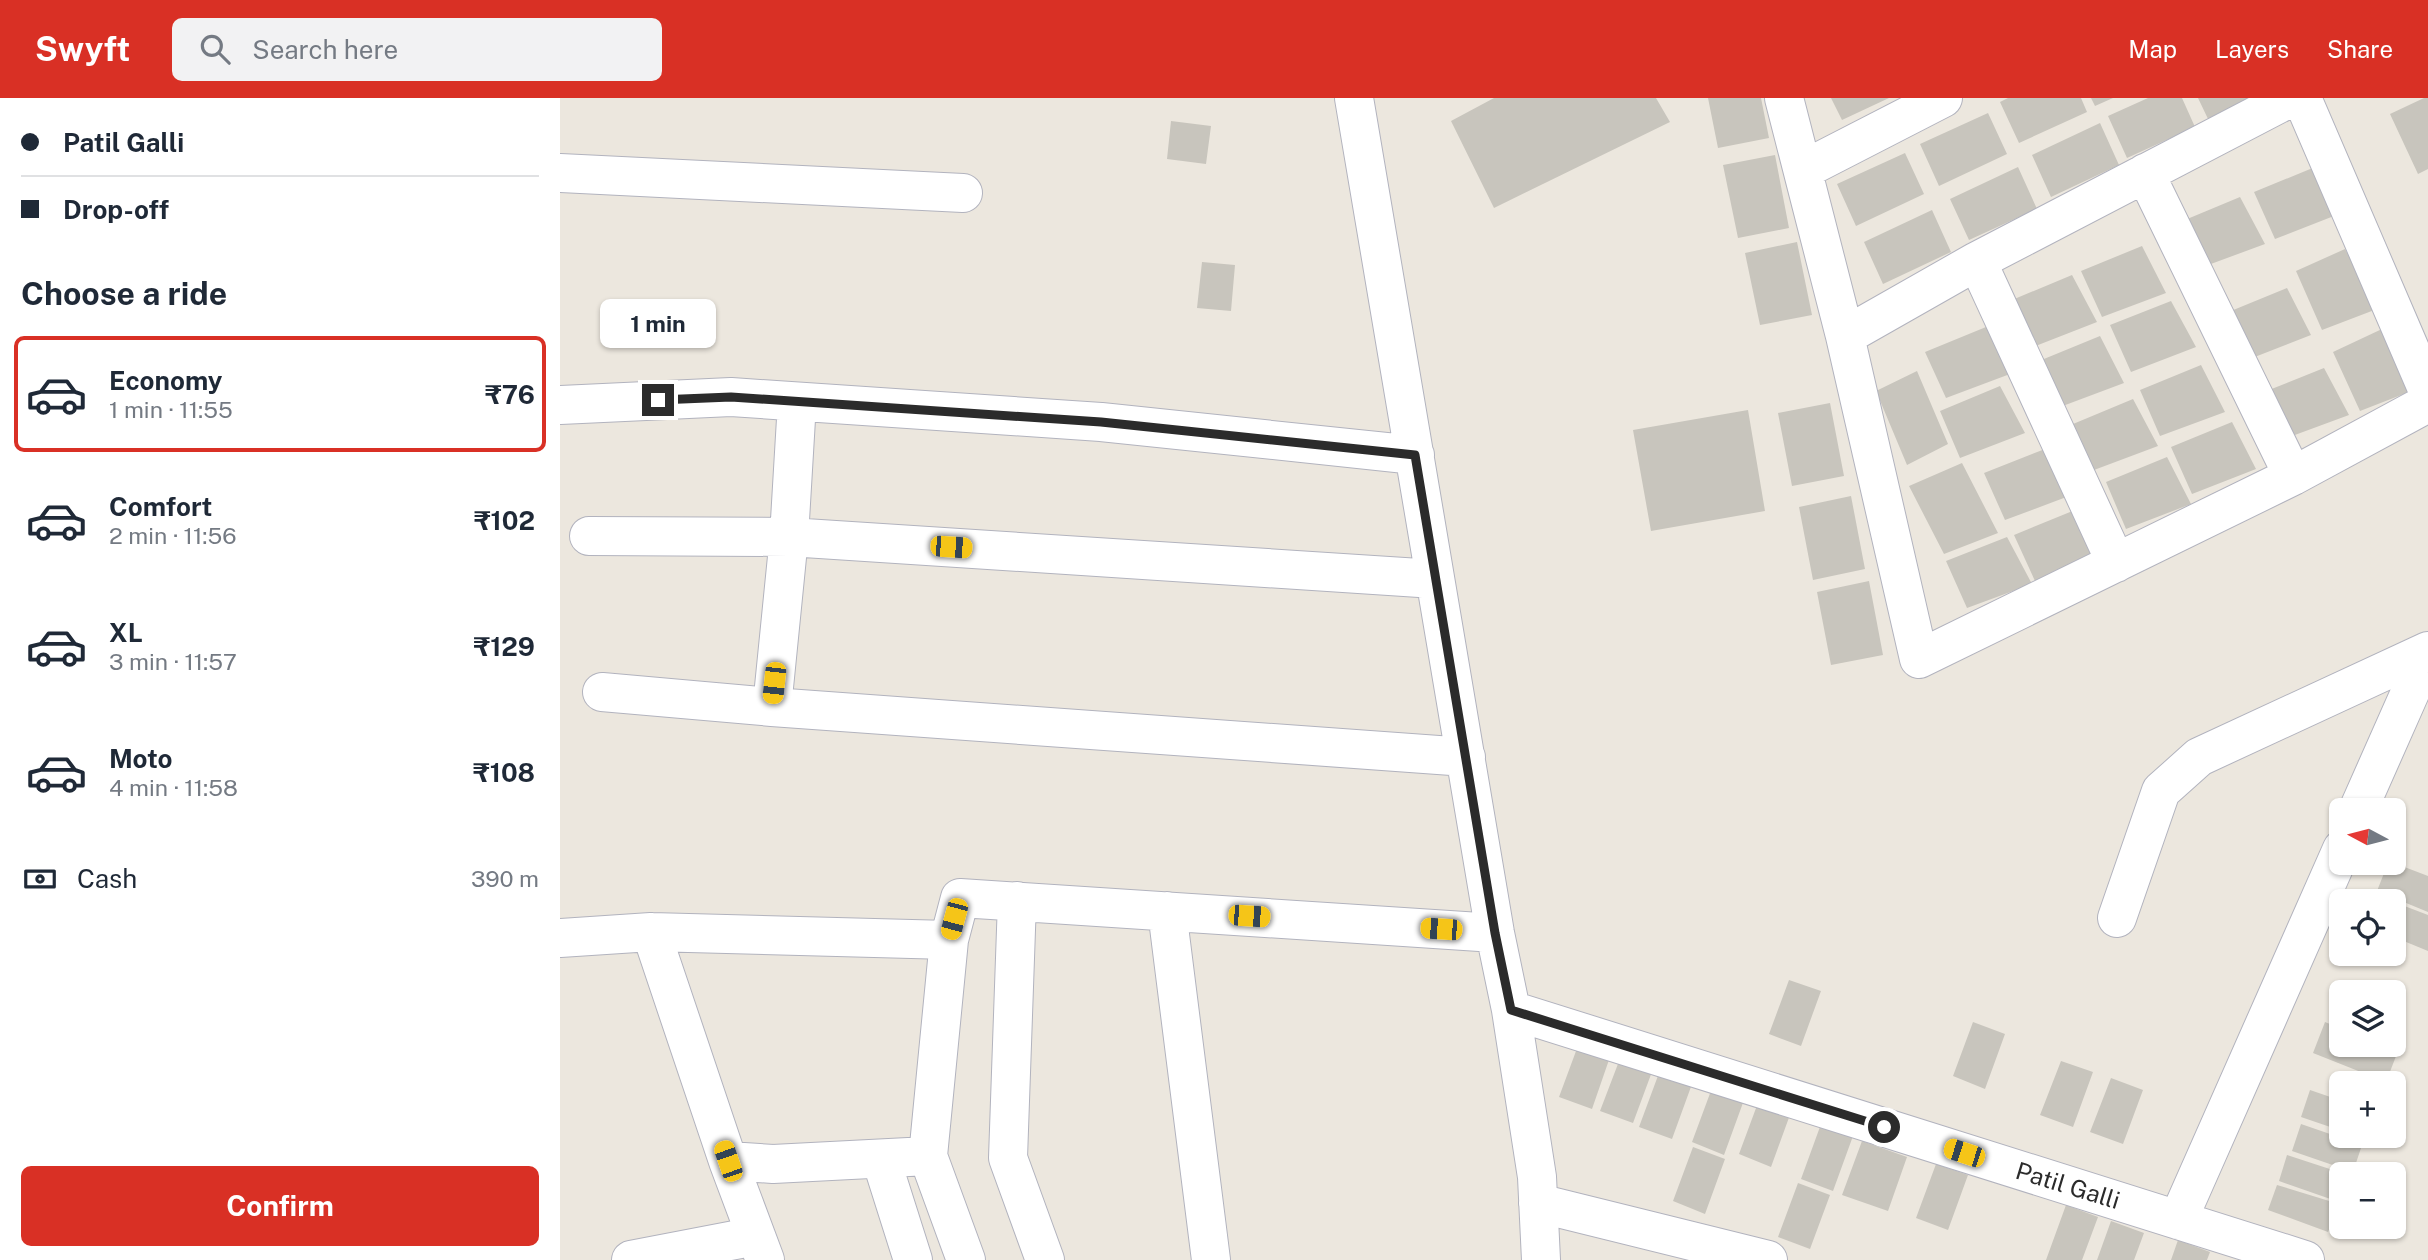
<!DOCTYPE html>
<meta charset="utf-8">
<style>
:root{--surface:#fff;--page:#f2f2f3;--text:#1f2937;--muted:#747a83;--line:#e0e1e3;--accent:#d93025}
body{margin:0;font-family:"Public Sans",sans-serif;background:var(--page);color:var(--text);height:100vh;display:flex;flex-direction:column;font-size:26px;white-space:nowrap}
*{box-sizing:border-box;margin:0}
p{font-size:23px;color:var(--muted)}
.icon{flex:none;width:38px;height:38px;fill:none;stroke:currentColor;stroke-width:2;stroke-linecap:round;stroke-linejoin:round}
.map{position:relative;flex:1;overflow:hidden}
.drawer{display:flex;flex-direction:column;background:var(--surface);width:560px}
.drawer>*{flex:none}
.guide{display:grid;align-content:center;height:154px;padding:0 21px;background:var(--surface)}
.needle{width:46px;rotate:277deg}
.controls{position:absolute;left:1769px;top:700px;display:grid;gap:14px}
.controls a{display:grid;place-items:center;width:77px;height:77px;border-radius:10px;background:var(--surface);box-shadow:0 2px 5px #0004;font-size:35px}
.end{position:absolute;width:32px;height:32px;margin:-16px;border:9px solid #2b2b2b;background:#fff;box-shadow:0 0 0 4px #fff}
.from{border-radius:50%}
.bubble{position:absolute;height:49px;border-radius:10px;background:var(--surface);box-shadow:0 2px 5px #0004;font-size:23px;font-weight:700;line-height:49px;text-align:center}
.car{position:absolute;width:21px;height:42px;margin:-21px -10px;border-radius:9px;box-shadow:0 0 5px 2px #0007;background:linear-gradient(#f5c518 24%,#345 0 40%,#f5c518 0 76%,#345 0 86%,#f5c518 0)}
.guide b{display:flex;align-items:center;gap:24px;height:66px;font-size:26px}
.guide b+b{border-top:2px solid var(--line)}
.guide i{width:18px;height:18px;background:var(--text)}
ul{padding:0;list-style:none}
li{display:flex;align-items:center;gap:21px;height:116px;margin:0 14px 10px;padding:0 7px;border:4px solid transparent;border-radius:10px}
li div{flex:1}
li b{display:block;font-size:26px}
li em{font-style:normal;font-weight:700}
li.selected{border-color:var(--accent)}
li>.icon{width:63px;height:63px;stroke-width:1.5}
h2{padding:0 21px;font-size:32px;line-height:84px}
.pay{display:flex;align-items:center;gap:18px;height:77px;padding:0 21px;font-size:26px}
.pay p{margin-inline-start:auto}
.cta{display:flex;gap:14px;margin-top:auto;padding:14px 21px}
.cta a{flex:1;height:80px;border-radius:10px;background:var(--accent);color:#fff;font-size:28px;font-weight:700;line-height:80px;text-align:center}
header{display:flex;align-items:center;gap:42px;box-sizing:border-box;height:98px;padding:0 35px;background:var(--accent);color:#fff}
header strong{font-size:33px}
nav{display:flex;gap:38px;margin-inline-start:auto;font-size:24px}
.search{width:490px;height:63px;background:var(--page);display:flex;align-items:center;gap:18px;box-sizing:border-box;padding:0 24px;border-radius:10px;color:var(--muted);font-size:26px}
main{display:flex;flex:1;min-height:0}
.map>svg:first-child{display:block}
.building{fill:#c8c5bd}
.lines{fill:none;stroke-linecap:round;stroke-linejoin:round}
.minor-casing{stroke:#b2b3be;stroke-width:40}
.minor{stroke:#fff;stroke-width:38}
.route{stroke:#2b2b2b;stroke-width:9}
.labels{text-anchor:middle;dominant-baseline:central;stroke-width:5;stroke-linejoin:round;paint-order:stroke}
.street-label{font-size:24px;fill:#2b2b2b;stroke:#fff}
</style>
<header>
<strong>Swyft</strong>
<div class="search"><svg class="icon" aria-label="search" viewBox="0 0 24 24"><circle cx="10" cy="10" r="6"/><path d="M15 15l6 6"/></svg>Search here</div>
<nav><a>Map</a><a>Layers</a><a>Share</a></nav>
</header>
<main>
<section class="drawer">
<div class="guide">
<b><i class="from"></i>Patil Galli</b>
<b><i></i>Drop-off</b>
</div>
<h2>Choose a ride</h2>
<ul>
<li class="selected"><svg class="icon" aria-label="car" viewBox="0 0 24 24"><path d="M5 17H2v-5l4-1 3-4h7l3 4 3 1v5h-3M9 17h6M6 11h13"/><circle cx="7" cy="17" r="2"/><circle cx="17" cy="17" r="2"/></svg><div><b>Economy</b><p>1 min · 11:55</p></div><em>₹76</em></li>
<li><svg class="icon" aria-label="car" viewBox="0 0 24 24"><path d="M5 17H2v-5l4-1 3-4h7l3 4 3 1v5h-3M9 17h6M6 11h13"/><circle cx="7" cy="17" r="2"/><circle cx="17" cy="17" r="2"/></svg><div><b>Comfort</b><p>2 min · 11:56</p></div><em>₹102</em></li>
<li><svg class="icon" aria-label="car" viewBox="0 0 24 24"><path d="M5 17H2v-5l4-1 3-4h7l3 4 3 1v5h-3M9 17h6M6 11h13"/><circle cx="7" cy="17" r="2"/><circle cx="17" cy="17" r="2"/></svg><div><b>XL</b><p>3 min · 11:57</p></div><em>₹129</em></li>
<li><svg class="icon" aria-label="car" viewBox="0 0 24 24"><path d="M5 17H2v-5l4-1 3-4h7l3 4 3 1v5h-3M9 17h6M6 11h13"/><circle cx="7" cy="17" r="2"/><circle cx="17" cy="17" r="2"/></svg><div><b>Moto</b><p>4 min · 11:58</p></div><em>₹108</em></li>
</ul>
<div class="pay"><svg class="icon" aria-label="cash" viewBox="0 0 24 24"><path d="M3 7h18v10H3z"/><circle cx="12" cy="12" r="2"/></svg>Cash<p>390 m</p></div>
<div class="cta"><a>Confirm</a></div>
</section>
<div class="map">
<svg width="1868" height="1162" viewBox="0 0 1868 1162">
<rect width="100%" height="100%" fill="#ece7de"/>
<!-- building -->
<path class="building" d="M934,0H1096L1110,24L934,110L891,23Z
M1148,0H1201L1209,40L1158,50Z
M1271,0H1329L1282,22Z
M1448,0H1521L1527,14L1459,45L1440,4Z
M1531,0H1553L1535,8Z
M1588,0H1622L1635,29L1567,60L1548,18Z
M1638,0H1698L1649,23Z
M1864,0H1868V71L1858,76L1830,16Z
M1428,15L1447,56L1379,88L1360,46Z
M611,23L651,28L646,66L607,61Z
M1540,25L1559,67L1491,99L1472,57Z
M1345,55L1364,96L1296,128L1277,86Z
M1215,57L1229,130L1178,140L1163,67Z
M1458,69L1477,111L1409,142L1390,101Z
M1755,69L1779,116L1715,141L1694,94Z
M1680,99L1705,146L1640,170L1620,124Z
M1372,112L1391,154L1323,186L1304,144Z
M1237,144L1252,217L1200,227L1185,155Z
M1582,148L1606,195L1542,219L1521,173Z
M1785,151L1817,211L1762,232L1736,173Z
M642,164L675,167L671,213L637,210Z
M1512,177L1537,224L1473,249L1452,202Z
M1727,190L1751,237L1687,262L1666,215Z
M1611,203L1636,249L1571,274L1550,227Z
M1426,229L1450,276L1386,300L1365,254Z
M1822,231L1854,292L1800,313L1773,254Z
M1540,238L1564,285L1500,309L1479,263Z
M1641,267L1665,314L1600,338L1580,292Z
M1764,270L1789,317L1724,341L1704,294Z
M1357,273L1388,346L1347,367L1316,293Z
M1440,288L1465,335L1400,360L1380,313Z
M1573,301L1598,348L1534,372L1513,326Z
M1270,305L1284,378L1232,388L1218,315Z
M1188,312L1205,413L1091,433L1073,332Z
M1672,324L1696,371L1632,396L1611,349Z
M1485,351L1509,398L1445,422L1424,375Z
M1607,359L1631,406L1566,431L1546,384Z
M1402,365L1438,435L1384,456L1349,388Z
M1291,398L1305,471L1253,482L1239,409Z
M1515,412L1539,459L1475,483L1454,437Z
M1447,439L1472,486L1407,510L1386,463Z
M1309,483L1323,557L1271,567L1257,494Z
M1828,765H1834L1868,778V814L1817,793Z
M1813,796L1832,803H1810Z
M1834,804L1868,817V853L1834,839Z
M1229,882L1261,893L1241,948L1209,936Z
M1413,924L1445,936L1425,991L1393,978Z
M1765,924L1782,931V947H1822L1838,953L1826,984L1753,955Z
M1019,945L1051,956L1032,1011L999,999Z
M1061,958L1093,971L1073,1025L1040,1013Z
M1501,963L1533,974L1513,1029L1480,1017Z
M1099,975L1132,986L1112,1041L1079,1029Z
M1551,980L1583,992L1563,1046L1530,1034Z
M1152,990L1184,1002L1164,1057L1132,1044Z
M1750,992L1782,1003V1033L1741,1019Z
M1199,1002L1231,1014L1211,1069L1179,1056Z
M1261,1026L1293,1038L1273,1093L1241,1081Z
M1741,1026L1802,1047L1793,1074L1732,1053Z
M1302,1043L1347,1059L1328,1113L1282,1097Z
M1133,1049L1165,1061L1145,1116L1113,1103Z
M1727,1057L1782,1075V1097L1779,1104L1719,1083Z
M1376,1066L1408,1077L1388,1132L1356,1120Z
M1238,1085L1270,1097L1250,1151L1218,1139Z
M1717,1087L1779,1106L1768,1134L1708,1112Z
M1506,1107L1538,1119L1522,1162H1486Z
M1551,1123L1584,1135L1574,1162H1537Z
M1618,1142L1650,1154L1647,1162H1611Z"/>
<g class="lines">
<!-- minor casing -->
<g class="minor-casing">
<path id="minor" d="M794,0L935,835L951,912L977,1079L981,1162
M1224,0L1285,238L1359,561L1733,378L1868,305
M1742,0L1868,293
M1243,72L1383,0
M0,75L403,95
M1585,75L1733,378
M1417,163L1556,465
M1285,238L1417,163L1730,0
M0,307L171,299L541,324L855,357
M29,438L229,439L875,481
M42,594L212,609L906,659
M212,609L229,439L237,304
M1798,712L1868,554
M457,803L448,1060L485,1162
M607,813L651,1162
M1557,820L1601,693L1639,659L1868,553
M0,840L91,834L389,842L368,1058L213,1066L168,1063L91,834
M389,842L400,800L935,835
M951,912L1745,1162
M368,1058L406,1162
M321,1061L353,1162
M168,1063L205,1162
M978,1105L1208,1162
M1618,1122L1782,751
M71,1162L196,1138"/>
</g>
<!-- minor -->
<use href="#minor" class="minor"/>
</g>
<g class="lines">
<!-- route -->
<path class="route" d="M98,302L171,299L541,324L855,357L935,835L951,912L1324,1029"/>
</g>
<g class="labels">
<!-- street labels -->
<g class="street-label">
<text transform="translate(1508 1087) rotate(17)">Patil Galli</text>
</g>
</g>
</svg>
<div class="controls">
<a><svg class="needle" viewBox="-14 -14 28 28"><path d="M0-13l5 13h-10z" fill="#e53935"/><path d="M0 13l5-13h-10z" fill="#747a83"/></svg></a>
<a><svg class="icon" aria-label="locate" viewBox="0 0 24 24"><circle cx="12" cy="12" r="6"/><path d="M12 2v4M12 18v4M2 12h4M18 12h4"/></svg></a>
<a><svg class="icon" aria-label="layers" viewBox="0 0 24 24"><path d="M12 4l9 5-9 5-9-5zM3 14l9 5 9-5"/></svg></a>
<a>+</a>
<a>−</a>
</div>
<i class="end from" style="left:1324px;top:1029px"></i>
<i class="end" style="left:98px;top:302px"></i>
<div class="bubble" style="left:40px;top:201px;width:116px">1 min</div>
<i class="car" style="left:391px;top:449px;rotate:94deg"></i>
<i class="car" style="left:214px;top:585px;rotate:186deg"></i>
<i class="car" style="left:689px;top:818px;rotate:94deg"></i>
<i class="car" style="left:394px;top:821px;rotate:195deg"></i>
<i class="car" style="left:881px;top:831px;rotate:274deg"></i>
<i class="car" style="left:1404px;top:1055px;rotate:288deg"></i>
<i class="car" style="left:168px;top:1063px;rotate:341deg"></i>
</div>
</main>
